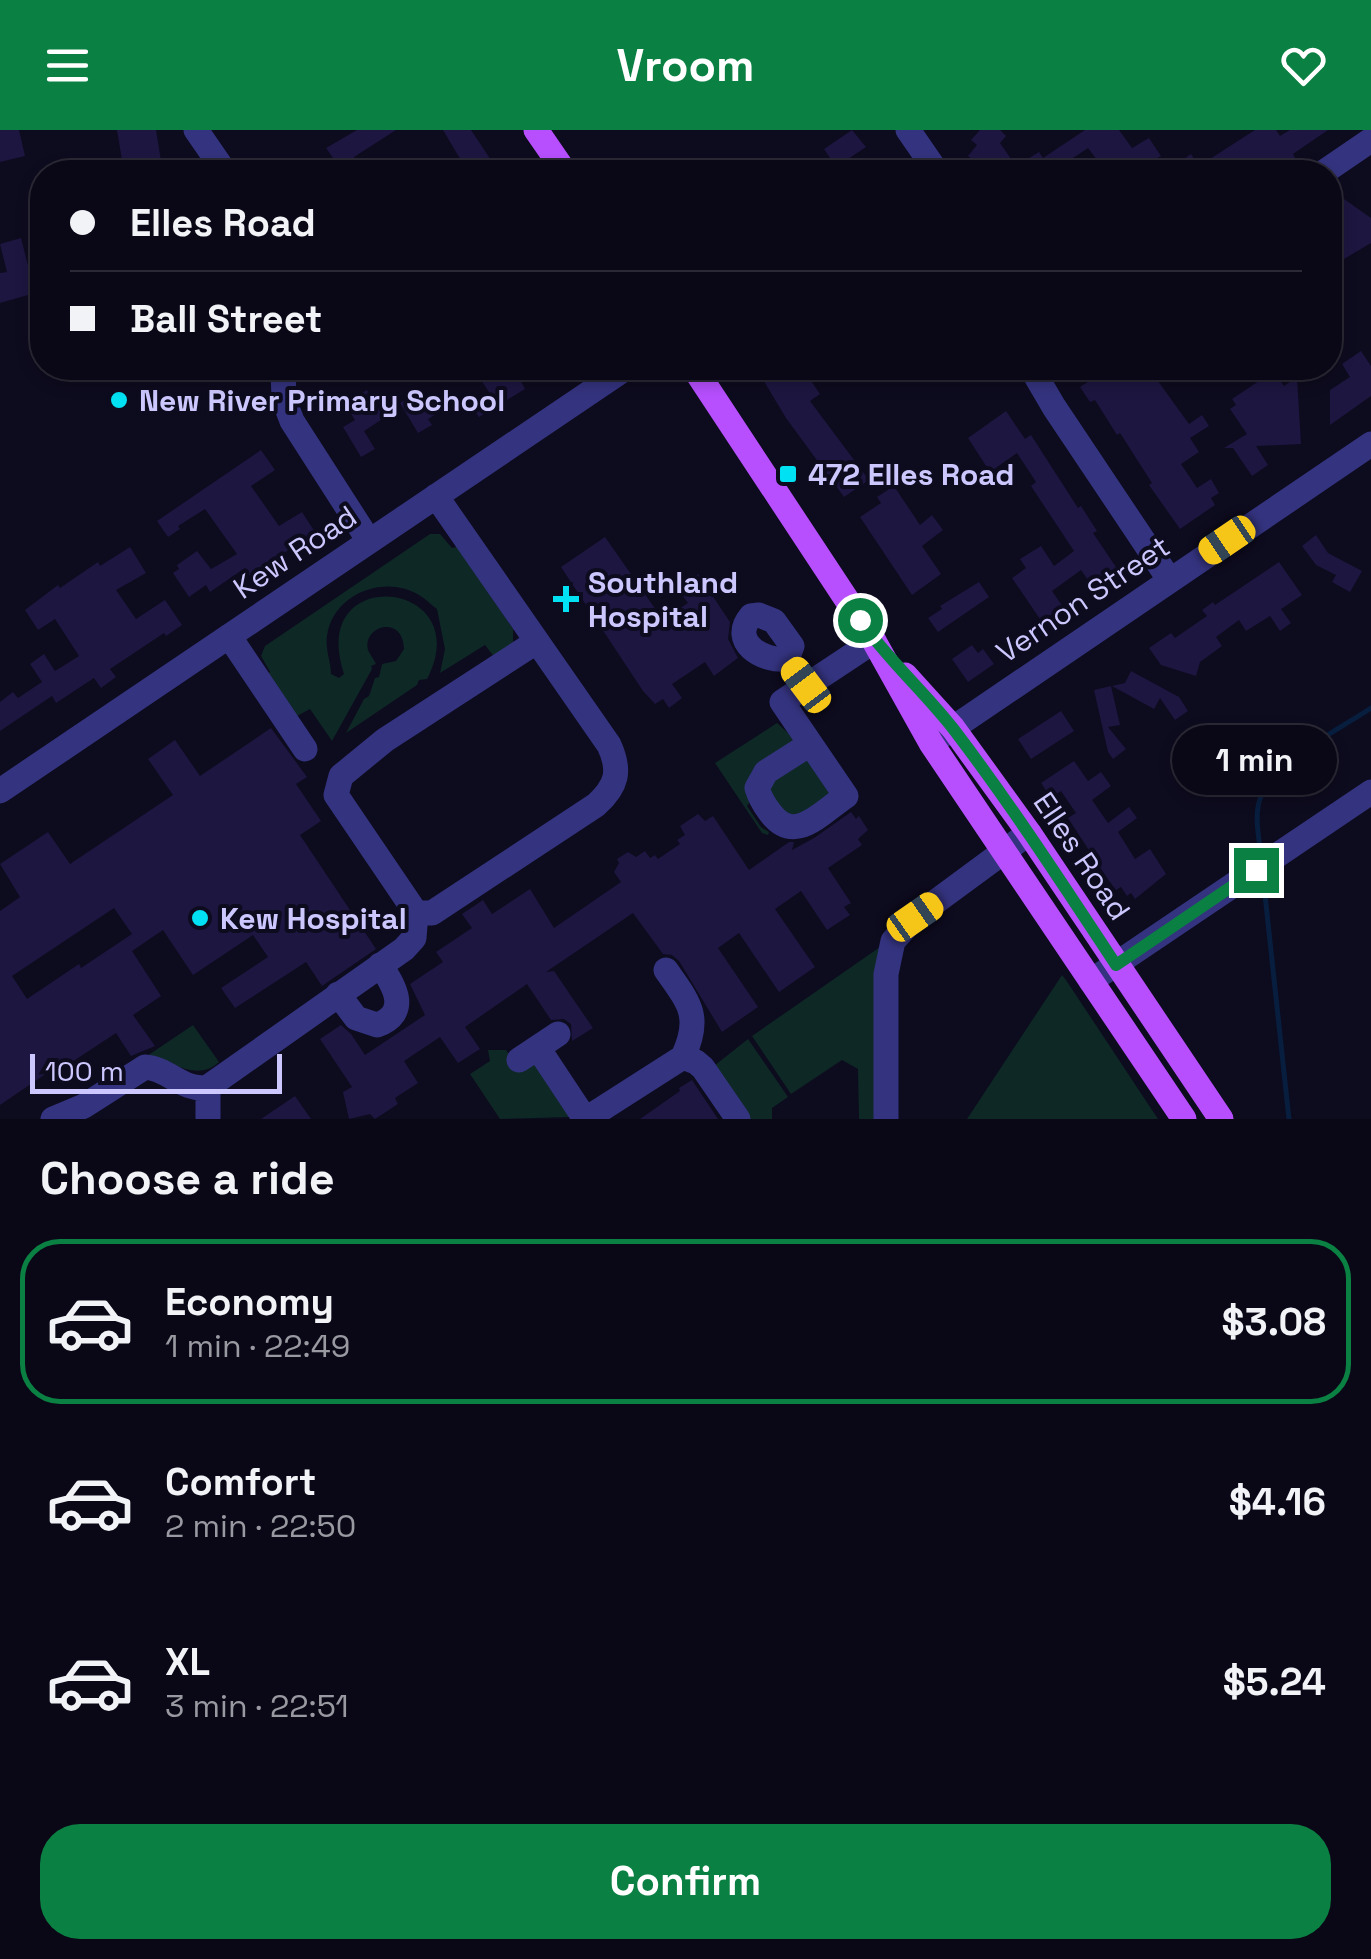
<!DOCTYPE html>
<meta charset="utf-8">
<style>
:root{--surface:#0a0816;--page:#181623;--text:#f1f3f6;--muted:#999aa1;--line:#2a2935;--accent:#0b8043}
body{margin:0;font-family:"Space Grotesk",sans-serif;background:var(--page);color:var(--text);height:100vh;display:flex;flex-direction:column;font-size:38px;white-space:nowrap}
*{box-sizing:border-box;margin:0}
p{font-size:32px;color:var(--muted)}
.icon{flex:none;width:55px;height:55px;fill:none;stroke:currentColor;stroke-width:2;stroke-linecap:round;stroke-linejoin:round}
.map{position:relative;height:989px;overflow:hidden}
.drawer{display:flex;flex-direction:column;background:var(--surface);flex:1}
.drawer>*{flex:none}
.hud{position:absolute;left:30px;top:30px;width:1312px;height:220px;border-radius:40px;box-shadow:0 5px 15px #0003,0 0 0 2px var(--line);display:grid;align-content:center;height:220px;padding:0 40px;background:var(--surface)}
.scale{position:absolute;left:30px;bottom:25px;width:252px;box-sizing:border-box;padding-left:10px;border:5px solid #ccc8ff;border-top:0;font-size:28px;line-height:35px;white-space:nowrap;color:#ccc8ff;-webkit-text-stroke:8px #0d0b1e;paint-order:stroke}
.end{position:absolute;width:45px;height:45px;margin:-22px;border:12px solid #0b8043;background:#fff;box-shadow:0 0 0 5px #fff}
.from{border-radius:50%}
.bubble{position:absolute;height:70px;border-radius:35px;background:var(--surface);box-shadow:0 5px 15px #0003,0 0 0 2px var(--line);font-size:32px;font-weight:600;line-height:70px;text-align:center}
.car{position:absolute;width:30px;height:60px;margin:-30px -15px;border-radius:12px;box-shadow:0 0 8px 2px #0007;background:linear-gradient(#f5c518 24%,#345 0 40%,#f5c518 0 76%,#345 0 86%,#f5c518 0)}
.hud b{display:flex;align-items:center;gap:35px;height:95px;font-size:38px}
.hud b+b{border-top:2px solid var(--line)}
.hud i{width:25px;height:25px;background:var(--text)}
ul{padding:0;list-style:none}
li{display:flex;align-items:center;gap:30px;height:165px;margin:0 20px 15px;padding:0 20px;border:5px solid transparent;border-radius:40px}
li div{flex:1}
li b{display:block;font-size:38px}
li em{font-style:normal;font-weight:600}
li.on{border-color:var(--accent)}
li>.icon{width:90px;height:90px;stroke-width:1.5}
h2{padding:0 40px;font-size:45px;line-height:120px}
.cta{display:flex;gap:20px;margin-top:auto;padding:20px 40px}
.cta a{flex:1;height:115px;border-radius:40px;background:var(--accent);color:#fff;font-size:40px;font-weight:600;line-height:115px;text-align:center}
header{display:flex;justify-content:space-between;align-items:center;height:130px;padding:0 40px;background:var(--accent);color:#fff;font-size:45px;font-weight:600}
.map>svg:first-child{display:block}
.green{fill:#0e2826}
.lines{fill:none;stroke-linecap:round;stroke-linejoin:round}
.stream{stroke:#081e3f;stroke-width:5}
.building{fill:#1d1640;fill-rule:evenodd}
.minor{stroke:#34337f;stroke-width:25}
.major{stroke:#b74fff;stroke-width:25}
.route{stroke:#0b8043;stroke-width:12}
.poi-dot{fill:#00e2f3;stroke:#0d0b1e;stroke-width:4}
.labels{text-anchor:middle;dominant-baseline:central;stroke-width:8;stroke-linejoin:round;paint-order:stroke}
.poi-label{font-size:30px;font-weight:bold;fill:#ccc8ff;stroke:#0d0b1e;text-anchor:start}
.street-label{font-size:30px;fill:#ccc8ff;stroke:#0d0b1e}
</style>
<header><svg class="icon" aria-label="menu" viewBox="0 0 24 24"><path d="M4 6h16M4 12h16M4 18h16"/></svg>Vroom<svg class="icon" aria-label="heart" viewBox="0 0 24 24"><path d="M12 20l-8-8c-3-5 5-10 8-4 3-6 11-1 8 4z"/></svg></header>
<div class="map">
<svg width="1371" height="989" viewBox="0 0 1371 989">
<rect width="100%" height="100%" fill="#0d0b1e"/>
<!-- green -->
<path class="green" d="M430,404H440L452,418L457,417L513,499V514L495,528L485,515L440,543L445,519L437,479C431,475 426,469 419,465C384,444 333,464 327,506C325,519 331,532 331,544L339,548L344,544C306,431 479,449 427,549L419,550L417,555L346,603L364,569L369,566L375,548L379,547L382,534L396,531L404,519C403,484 362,496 368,520C370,525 374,529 376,534L371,536L372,539L332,611L310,579L297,586L267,544L270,542L261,526L265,516Z
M777,593L796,610L747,676L761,697L769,702L768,705L762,703L715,633Z
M805,626L832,661L802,686L785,685L767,663L768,650Z
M880,817L875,989H859L858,939L842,930L791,964L752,906Z
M1062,845L1066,850L1158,989H967Z
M193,895L219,932C198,952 173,932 147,926Z
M748,909L788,967L772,978V989H749L714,936Z
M488,920H506L520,938L535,930L570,987L500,989L470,944L490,931Z"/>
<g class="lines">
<!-- stream -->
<path class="stream" d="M1261,725C1259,708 1254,686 1260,669C1271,633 1340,599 1371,578
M1263,746L1289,989"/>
</g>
<!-- building -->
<path class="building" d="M0,0H19L25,26L0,32Z
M117,0H156L162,37L124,42Z
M357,0H396L354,27L361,37L354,42H343L326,18Z
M443,0H471L499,42H468Z
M852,0L866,17L836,37L824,19Z
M980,0H1000L1006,6L1000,13L1016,36L1039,22L1043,28L1085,0H1119L1132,18L1149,8L1161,26L1147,34L1153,42H1106L1088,18L1052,42H987L968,26L977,15L971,10Z
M1255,0H1276L1280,6L1290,0H1328L1293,24L1295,28L1275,42H1188L1181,31L1191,24L1199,36Z
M1344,69L1371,88V113L1344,129L1339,120L1330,126V89Z
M21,108L35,163L0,173V143L7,142L0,114Z
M1361,221L1371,236V266L1330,295V260L1350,247L1342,234Z
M473,238H494L497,243L506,238H536L519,248L525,259L479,287L470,274L489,262Z
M756,238H789L796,248L805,242L820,264L810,271L869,350L844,367L786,288Z
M1091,238H1133L1139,247L1150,240L1189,294L1202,285L1209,296L1190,308L1199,322L1181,334L1197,358L1211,349L1219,363L1211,368L1215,375L1180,399L1149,355L1152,353L1120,303L1117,305L1095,270L1090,272L1080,257L1097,246Z
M1274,241L1284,256L1297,247L1301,314L1256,316L1268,335L1252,346L1233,318H1224L1247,304L1230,279L1236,275L1232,269Z
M367,260L384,288L364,301L375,319L361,327L343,297L355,290L344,273Z
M442,263L450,276L428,289L432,295L418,303L400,273L411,266L418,278Z
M1006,281L1025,309L1031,305L1078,378L1081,376L1097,401L1093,403L1120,443L1095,460L1081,440L1052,461L1063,477L1042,492L1012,448L1026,438L1020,429L1041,416L1054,436L1074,421L1031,356L1036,352L1017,323L990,342L968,308Z
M261,320L275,340L251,356L279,396L302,382L315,402L250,446L245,438L210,462L206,455L189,467L173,443L179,439L177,435L197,421L211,439L237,424L205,379L178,396L180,399L168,407L157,391Z
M894,356L920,395L932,385L943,400L922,416L941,444L912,465L860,387L881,373L877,367Z
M1316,405L1328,423L1362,441L1350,462L1332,452L1336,445L1316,435L1302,416Z
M605,407L663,490L688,473L677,458L698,444L730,492L728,509L738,528L714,546L705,532L672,554L682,568L669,578L663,569L655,574L643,561L561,437Z
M130,417L146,443L116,460L136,489L165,470L182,495L166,506L164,503L110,539L116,547L101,558L94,548L56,573L52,566L0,601V572L13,562L18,568L42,552L30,534L44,524L55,541L79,526L55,489L38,500L25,480L58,455L60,458L98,432L100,436Z
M1279,432L1302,465L1281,479L1291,493L1280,501L1270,486L1246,501L1239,490L1216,507L1222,516L1200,532L1196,546L1161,535L1149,518L1171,503L1175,508L1207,486L1202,480L1213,472L1215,475Z
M979,452L989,467L938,502L928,488L942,479L940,476Z
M972,515L978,523L983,519L994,534L968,552L952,529Z
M1131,541L1179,567L1188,581L1175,590L1160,568L1154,579L1112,556L1125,553Z
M1111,556L1120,595L1108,597L1126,619L1113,629L1108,622L1094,560Z
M1061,581L1074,601L1031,629L1018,609Z
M271,598L307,647L296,654L321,691L300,705L376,819L322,856L306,832L235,878L221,858L268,827L253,805L193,845L163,800L132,821L161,866L133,885L155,916L131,926L116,903L69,934L66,930L0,975V781L20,767L0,734L48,702L70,734L173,665L148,629L175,610L200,646ZM114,778L132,804L81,838L79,834L27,869L12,846Z
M1074,631L1088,651L1101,642L1111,656L1092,670L1108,693L1129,677L1137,688L1118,702L1135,729L1150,719L1166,744L1135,769L1131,763L1127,766L1121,757L1116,760L1107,748L1068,688L1076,683L1061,661L1051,668L1041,653Z
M851,682L856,689L859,686L868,700L858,709L862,715L828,738L851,773L844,777L850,785L827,800L801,761L775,779L815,837L779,862L739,803L718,818L758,877L722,902L679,831L672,825L663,824L633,783L546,842L554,841L593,898L572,911L571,894L564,889L551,890L527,854L465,897L480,919L458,933L440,907L404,931L418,953L395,968L398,974L375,989L370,984L349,989L343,962L352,957L320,909L341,895L351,904L365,925L425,885L410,854L443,832L436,822L472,798L462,784L483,770L492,784L530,759L554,798L621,752L614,742L619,733L617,729L628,722L636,727L645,721L650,728L655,725L658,729L680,714L677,710L685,705L680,696L698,684L705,691L713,686L749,740L789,712H794L792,720L814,708Z
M692,950L718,989H640L680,961L679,958Z
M295,966L311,989H261Z"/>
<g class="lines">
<!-- minor -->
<path class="minor" d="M196,0L225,42
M908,0L937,42
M1324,42L1371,10
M283,238L284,270L292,291L369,411
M1035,238L1037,248L1054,277L1169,449
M436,366L609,615C621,641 617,656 596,675L432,783H416L336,665L341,646L385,610L536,512
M759,485L774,491L792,516L787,529C763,532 729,512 751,486Z
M229,506L305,619
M937,609L1371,314
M810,614L766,642L757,658C760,668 763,673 769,681C794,716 819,684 846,666L782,572L874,511
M0,661L626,238
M666,840C689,873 702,886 683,927
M1091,851L1371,662
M338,864L356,888L377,895C410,883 395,856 380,835
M538,918L585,989
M519,930L558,904
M208,957V989
M53,989L84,976L145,937C168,938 183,962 208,957L404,819L414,808L416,783
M586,989L683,927L696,932L703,938L738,989
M886,989V844L893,811L915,787L1029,703"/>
<!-- major -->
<path class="major" d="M536,0L565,42
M694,238L874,511L931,613L1184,989
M905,545L953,598L1029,703L1221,989"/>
</g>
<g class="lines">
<!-- route -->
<path class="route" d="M860,490C888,530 925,562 955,601C1012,676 1064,756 1116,835L1256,740"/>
</g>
<!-- markers -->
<g class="poi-dot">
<circle cx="119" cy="270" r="10"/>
<rect x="778" y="334" width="20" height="20" rx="5"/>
<path d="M561 454h10v10h10v10h-10v10h-10v-10h-10v-10h10z"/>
<circle cx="200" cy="788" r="10"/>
</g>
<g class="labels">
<!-- poi labels -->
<g class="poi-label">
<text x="139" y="270">New River Primary School</text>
<text x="808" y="344">472 Elles Road</text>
<text x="588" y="452">Southland<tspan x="588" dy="34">Hospital</tspan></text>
<text x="220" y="788">Kew Hospital</text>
</g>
<!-- street labels -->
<g class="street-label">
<text transform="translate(295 422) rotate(-34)">Kew Road</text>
<text transform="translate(1083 469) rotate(-34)">Vernon Street</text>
<text transform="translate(1082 726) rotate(56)">Elles Road</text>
</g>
</g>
</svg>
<div class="scale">100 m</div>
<i class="end from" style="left:860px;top:490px"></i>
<i class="end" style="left:1256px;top:740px"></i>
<div class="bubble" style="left:1172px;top:595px;width:165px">1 min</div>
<i class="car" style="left:1227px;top:410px;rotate:236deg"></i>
<i class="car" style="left:806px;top:555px;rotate:323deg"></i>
<i class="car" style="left:915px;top:787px;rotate:55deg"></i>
<div class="hud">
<b><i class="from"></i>Elles Road</b>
<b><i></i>Ball Street</b>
</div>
</div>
<section class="drawer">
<h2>Choose a ride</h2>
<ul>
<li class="on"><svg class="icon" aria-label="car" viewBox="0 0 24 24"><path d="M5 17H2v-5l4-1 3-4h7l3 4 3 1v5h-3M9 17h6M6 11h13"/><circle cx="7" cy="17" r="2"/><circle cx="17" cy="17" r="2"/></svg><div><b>Economy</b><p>1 min · 22:49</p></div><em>$3.08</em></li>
<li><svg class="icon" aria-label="car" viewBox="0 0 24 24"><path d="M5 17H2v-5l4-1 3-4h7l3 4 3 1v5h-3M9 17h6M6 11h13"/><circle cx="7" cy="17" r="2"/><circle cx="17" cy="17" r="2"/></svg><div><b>Comfort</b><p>2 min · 22:50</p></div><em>$4.16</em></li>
<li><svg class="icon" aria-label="car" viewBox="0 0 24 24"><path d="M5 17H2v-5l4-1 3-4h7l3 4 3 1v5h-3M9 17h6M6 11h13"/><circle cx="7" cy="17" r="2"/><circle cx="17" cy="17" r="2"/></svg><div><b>XL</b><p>3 min · 22:51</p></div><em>$5.24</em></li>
</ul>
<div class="cta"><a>Confirm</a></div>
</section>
